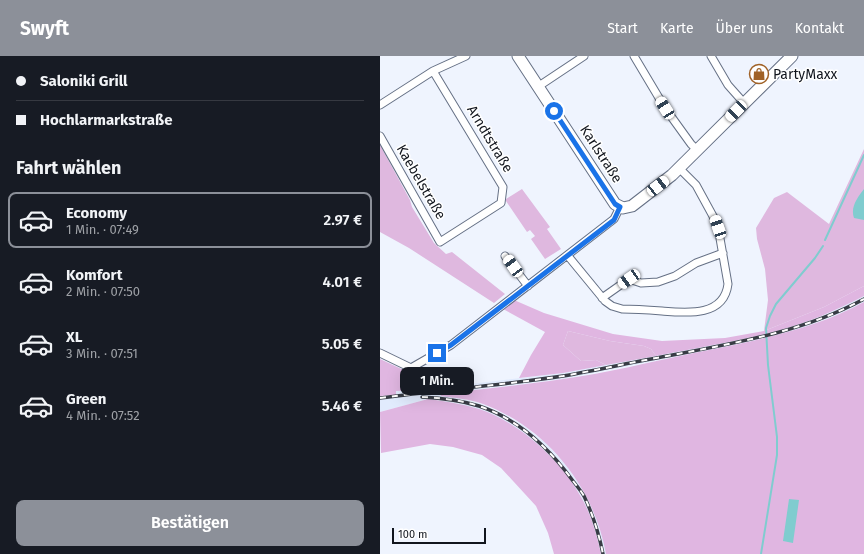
<!DOCTYPE html>
<html lang="de">
<meta charset="utf-8">
<style>
:root{--surface:#171b24;--page:#20242c;--text:#f1f3f6;--muted:#9ea1a6;--line:#363941;--accent:#8c9099}
body{margin:0;font-family:"Fira Sans",sans-serif;background:var(--page);color:var(--text);height:100vh;display:flex;flex-direction:column;font-size:15px;white-space:nowrap}
*{box-sizing:border-box;margin:0}
p{font-size:13px;color:var(--muted)}
.icon{flex:none;width:22px;height:22px;fill:none;stroke:currentColor;stroke-width:2;stroke-linecap:round;stroke-linejoin:round}
.map{position:relative;flex:1;overflow:hidden}
.drawer{display:flex;flex-direction:column;background:var(--surface);width:380px}
.drawer>*{flex:none}
.banner{display:grid;align-content:center;height:88px;padding:0 16px;background:var(--surface)}
.scale{position:absolute;left:12px;bottom:10px;width:94px;box-sizing:border-box;padding-left:4px;border:2px solid #11151d;border-top:0;font-size:11px;line-height:14px;white-space:nowrap;color:#11151d;-webkit-text-stroke:3px #fff;paint-order:stroke}
.end{position:absolute;width:18px;height:18px;margin:-9px;border:5px solid #1a73e8;background:#fff;box-shadow:0 0 0 2px #fff}
.from{border-radius:50%}
.bubble{position:absolute;height:28px;border-radius:8px;background:var(--surface);box-shadow:0 4px 16px #0002;font-size:13px;font-weight:600;line-height:28px;text-align:center}
.car{position:absolute;width:12px;height:24px;margin:-12px -6px;border-radius:5px;box-shadow:0 0 3px 1px #0007;background:linear-gradient(#fff 24%,#345 0 40%,#fff 0 76%,#345 0 86%,#fff 0)}
.banner b{display:flex;align-items:center;gap:14px;height:38px;font-size:15px}
.banner b+b{border-top:1px solid var(--line)}
.banner i{width:10px;height:10px;background:var(--text)}
ul{padding:0;list-style:none}
li{display:flex;align-items:center;gap:12px;height:56px;margin:0 8px 6px;padding:0 8px;border:2px solid transparent;border-radius:8px}
li div{flex:1}
li b{display:block;font-size:15px}
li em{font-style:normal;font-weight:600}
li.on{border-color:var(--accent)}
li>.icon{width:36px;height:36px;stroke-width:1.5}
h2{padding:0 16px;font-size:18px;line-height:48px}
.action{display:flex;gap:8px;margin-top:auto;padding:8px 16px}
.action a{flex:1;height:46px;border-radius:8px;background:var(--accent);color:#fff;font-size:16px;font-weight:600;line-height:46px;text-align:center}
header{display:flex;align-items:center;gap:24px;box-sizing:border-box;height:56px;padding:0 20px;background:var(--accent);color:#fff}
header strong{font-size:19px}
nav{display:flex;gap:22px;margin-inline-start:auto;font-size:14px}
main{display:flex;flex:1;min-height:0}
.map>svg:first-child{display:block}
.built{fill:#e1ebfd}
.green{fill:#dfb8df}
.forest{fill:#e0b6e1}
.water{fill:#80cccf}
.lines{fill:none;stroke-linecap:round;stroke-linejoin:round}
.stream{stroke:#80cccf;stroke-width:2}
.street-casing{stroke:#657085;stroke-width:9}
.secondary-casing{stroke:#657085;stroke-width:13}
.street{stroke:#fff;stroke-width:7}
.secondary{stroke:#fff;stroke-width:11}
.rail-casing{stroke:#383c45;stroke-width:3.5}
.rail{stroke:#fff;stroke-width:2;stroke-dasharray:6;stroke-linecap:butt}
.route{stroke:#1a73e8;stroke-width:5}
.labels{text-anchor:middle;dominant-baseline:central;stroke-width:3;stroke-linejoin:round;paint-order:stroke}
.poi-label{font-size:14px;fill:#11151d;stroke:#fff;text-anchor:start}
.street-label{font-size:14px;fill:#11151d;stroke:#fff}
</style>
<header>
<strong>Swyft</strong>
<nav><a>Start</a><a>Karte</a><a>Über uns</a><a>Kontakt</a></nav>
</header>
<main>
<section class="drawer">
<div class="banner">
<b><i class="from"></i>Saloniki Grill</b>
<b><i></i>Hochlarmarkstraße</b>
</div>
<h2>Fahrt wählen</h2>
<ul>
<li class="on"><svg class="icon" aria-label="car" viewBox="0 0 24 24"><path d="M5 17H2v-5l4-1 3-4h7l3 4 3 1v5h-3M9 17h6M6 11h13"/><circle cx="7" cy="17" r="2"/><circle cx="17" cy="17" r="2"/></svg><div><b>Economy</b><p>1 Min. · 07:49</p></div><em>2.97 €</em></li>
<li><svg class="icon" aria-label="car" viewBox="0 0 24 24"><path d="M5 17H2v-5l4-1 3-4h7l3 4 3 1v5h-3M9 17h6M6 11h13"/><circle cx="7" cy="17" r="2"/><circle cx="17" cy="17" r="2"/></svg><div><b>Komfort</b><p>2 Min. · 07:50</p></div><em>4.01 €</em></li>
<li><svg class="icon" aria-label="car" viewBox="0 0 24 24"><path d="M5 17H2v-5l4-1 3-4h7l3 4 3 1v5h-3M9 17h6M6 11h13"/><circle cx="7" cy="17" r="2"/><circle cx="17" cy="17" r="2"/></svg><div><b>XL</b><p>3 Min. · 07:51</p></div><em>5.05 €</em></li>
<li><svg class="icon" aria-label="car" viewBox="0 0 24 24"><path d="M5 17H2v-5l4-1 3-4h7l3 4 3 1v5h-3M9 17h6M6 11h13"/><circle cx="7" cy="17" r="2"/><circle cx="17" cy="17" r="2"/></svg><div><b>Green</b><p>4 Min. · 07:52</p></div><em>5.46 €</em></li>
</ul>
<div class="action"><a>Bestätigen</a></div>
</section>
<div class="map">
<svg width="484" height="498" viewBox="0 0 484 498">
<rect width="100%" height="100%" fill="#eff4fe"/>
<!-- built -->
<path class="built" d="M484,240V246L470,254L422,272L394,280L393,276L442,260Z
M379,279L380,284L183,323L60,338L102,348L126,359L144,370L166,387L186,409L205,437L216,460L223,483L226,498H221L218,483L210,462L201,440L181,412L162,392L141,375L121,363L100,354L81,348L48,343L0,356V340L16,339V335L49,333L183,317Z"/>
<!-- green -->
<path class="green" d="M0,89L30,144L32,151L54,187L66,198L72,196L125,238L114,247L29,192L0,176Z
M484,93V230L444,251L384,275L388,244L385,213L377,183L376,172L394,142L407,136L449,168Z
M142,133L170,171L167,173L181,193L165,203L151,183L155,180L150,174L147,176L126,145V143Z
M188,275L230,285L264,290L271,293L276,300L226,309L216,304L201,305L183,289Z"/>
<!-- forest -->
<path class="forest" d="M484,230V240C455,255 425,268 393,276C355,286 315,292 276,300L271,293L264,290L230,285L188,275L183,289L201,305L216,304L226,309L183,317L139,322L151,299L165,276L123,253L134,244L164,257L233,278L282,285L345,282L384,275L444,251Z
M484,246V498H226C214,431 167,372 103,348C90,343 75,342 61,340L60,338C101,333 143,329 183,323C227,317 270,306 314,297C372,285 431,275 484,246Z
M0,303L30,317L36,326L41,329L42,334L16,335V339L0,340Z
M48,343C65,345 82,348 99,353C139,366 181,404 201,441C211,458 217,479 221,498H174L168,477L156,450L121,412L102,399L73,391L50,388L1,397L0,356Z"/>
<!-- water -->
<path class="water" d="M484,133V164L474,162C470,151 478,141 484,133Z
M409,443L419,444L413,487L403,485Z"/>
<g class="lines">
<!-- stream -->
<path class="stream" d="M445,184L484,99
M381,498L397,399V381L388,309L386,272L390,260L396,248L435,202L443,190"/>
<!-- street casing -->
<g class="street-casing">
<path id="street" d="M254,0L285,52L311,88L317,94
M331,0L348,29L364,47
M159,30L204,0
M0,49L53,15L86,0
M0,80L60,186L121,147L123,131L53,15
M125,200L148,230
M188,200L225,245L232,250L242,253C255,253 269,254 282,255C307,257 344,261 348,228L338,171L334,162L316,129L299,112
M222,242L249,223L261,227L278,226L295,220L316,207L343,197
M0,297L31,312L71,289L234,163L240,151"/>
</g>
<!-- secondary casing -->
<g class="secondary-casing">
<path id="secondary" d="M138,0L235,148L243,152L252,150L292,119L412,0"/>
</g>
<!-- street -->
<use href="#street" class="street"/>
<!-- secondary -->
<use href="#secondary" class="secondary"/>
<!-- rail casing -->
<g class="rail-casing">
<path id="rail" d="M42,341C61,342 80,344 99,350C138,363 170,393 193,425C197,430 201,435 204,440C213,459 219,478 223,498
M0,342C61,334 123,329 183,320C218,314 253,306 287,300C355,287 423,276 484,243"/>
</g>
<!-- rail -->
<use href="#rail" class="rail"/>
</g>
<g class="lines">
<!-- route -->
<path class="route" d="M57,297L71,289L234,164L240,151L235,148L174,55"/>
</g>
<!-- icons -->
<defs>
<g id="shop-ring" transform="scale(1)"><circle r="9.5" fill="#fff" stroke="#a06227" stroke-width="1.5"/><path d="M-5-2.5h2.3a2.7 3.5 0 0 1 5.4 0H5L5.5 6h-11ZM-1.5-2.5h3a1.5 2.3 0 0 0-3 0Z" fill="#a06227"/></g>
</defs>
<g fill-rule="evenodd">
<use href="#shop-ring" x="379" y="18"/>
</g>
<g class="labels">
<!-- poi labels -->
<g class="poi-label">
<text x="393" y="18">PartyMaxx</text>
</g>
<!-- street labels -->
<g class="street-label">
<text transform="translate(110 83) rotate(59)">Arndtstraße</text>
<text transform="translate(221 98) rotate(57)">Karlstraße</text>
<text transform="translate(41 126) rotate(60)">Kaebelstraße</text>
</g>
</g>
</svg>
<div class="scale">100 m</div>
<i class="end from" style="left:174px;top:55px"></i>
<i class="end" style="left:57px;top:297px"></i>
<div class="bubble" style="left:20px;top:311px;width:74px">1 Min.</div>
<i class="car" style="left:285px;top:52px;rotate:328deg"></i>
<i class="car" style="left:356px;top:55px;rotate:225deg"></i>
<i class="car" style="left:278px;top:130px;rotate:52deg"></i>
<i class="car" style="left:338px;top:171px;rotate:341deg"></i>
<i class="car" style="left:133px;top:210px;rotate:324deg"></i>
<i class="car" style="left:249px;top:223px;rotate:235deg"></i>
</div>
</main>
